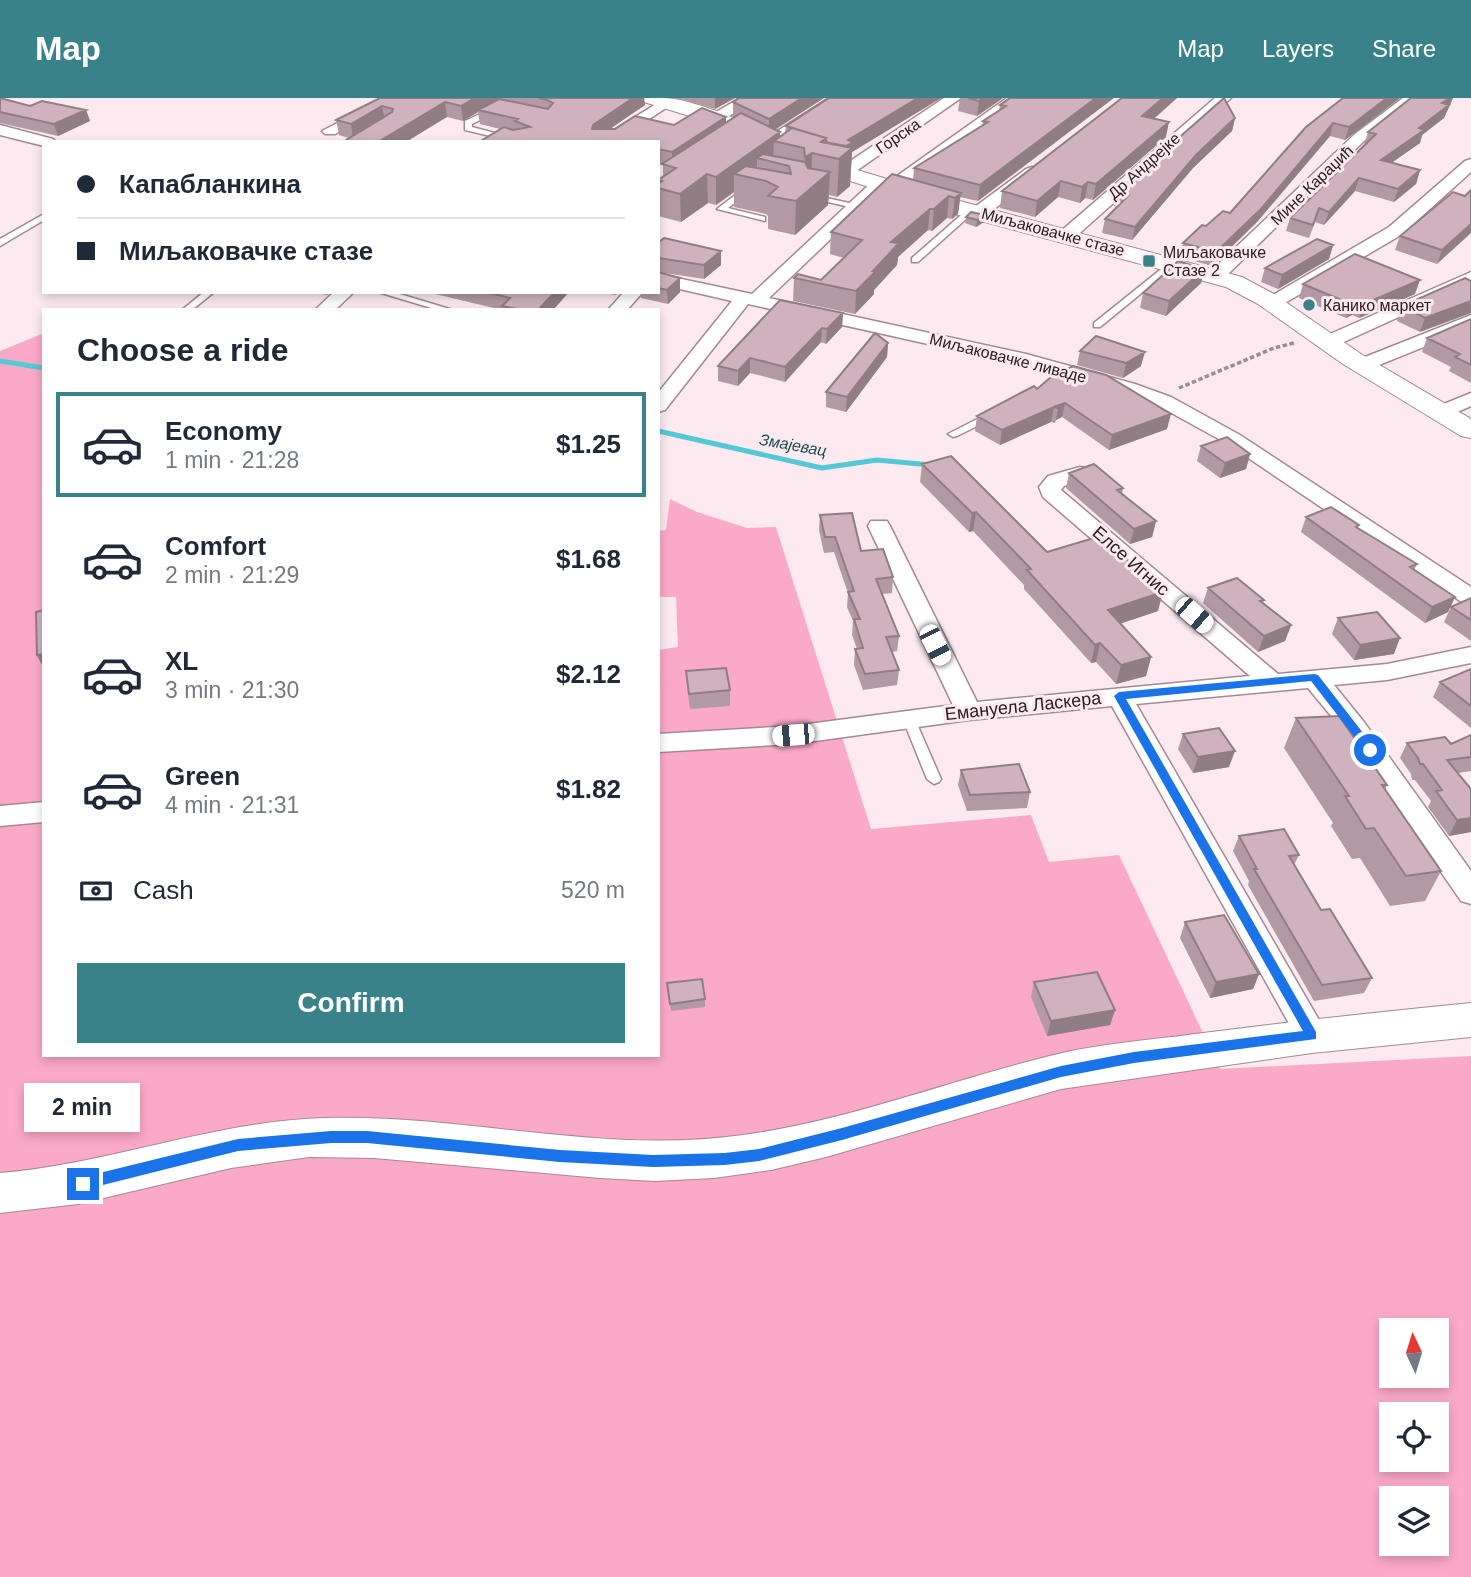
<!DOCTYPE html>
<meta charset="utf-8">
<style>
:root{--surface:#fff;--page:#f6f6f7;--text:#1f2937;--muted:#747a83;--line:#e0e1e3;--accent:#3a8289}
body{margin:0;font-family:Arial,sans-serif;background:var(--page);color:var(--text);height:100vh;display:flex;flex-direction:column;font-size:26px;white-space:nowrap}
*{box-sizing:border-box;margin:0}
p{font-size:23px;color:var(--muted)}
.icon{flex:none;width:38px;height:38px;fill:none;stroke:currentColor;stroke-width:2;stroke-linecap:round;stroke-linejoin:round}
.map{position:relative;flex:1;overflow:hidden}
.sheet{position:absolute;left:42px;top:210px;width:618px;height:749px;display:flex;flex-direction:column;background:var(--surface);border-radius:0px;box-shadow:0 4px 10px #0003}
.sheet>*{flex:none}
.top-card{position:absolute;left:42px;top:42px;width:618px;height:154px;border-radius:0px;box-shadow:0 4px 10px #0003;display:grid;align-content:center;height:154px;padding:0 35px;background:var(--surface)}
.needle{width:46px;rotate:356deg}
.buttons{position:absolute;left:1379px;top:1220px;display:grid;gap:14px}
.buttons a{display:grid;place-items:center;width:70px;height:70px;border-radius:0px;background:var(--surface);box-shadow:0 4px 10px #0003;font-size:35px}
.end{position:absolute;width:32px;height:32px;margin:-16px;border:9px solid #1a73e8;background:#fff;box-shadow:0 0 0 4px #fff}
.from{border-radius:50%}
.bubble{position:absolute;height:49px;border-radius:0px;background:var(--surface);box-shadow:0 4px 10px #0003;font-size:23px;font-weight:700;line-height:49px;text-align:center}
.car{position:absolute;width:21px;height:42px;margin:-21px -10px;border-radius:9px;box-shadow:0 0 5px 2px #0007;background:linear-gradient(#fff 24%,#345 0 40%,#fff 0 76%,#345 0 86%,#fff 0)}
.top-card b{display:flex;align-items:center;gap:24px;height:66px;font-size:26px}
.top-card b+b{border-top:2px solid var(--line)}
.top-card i{width:18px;height:18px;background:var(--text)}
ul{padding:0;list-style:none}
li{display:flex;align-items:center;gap:21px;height:105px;margin:0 14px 10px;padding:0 21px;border:4px solid transparent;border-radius:0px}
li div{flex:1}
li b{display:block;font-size:26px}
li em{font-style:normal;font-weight:700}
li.selected{border-color:var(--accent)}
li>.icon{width:63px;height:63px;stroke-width:1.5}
h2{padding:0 35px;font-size:32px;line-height:84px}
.pay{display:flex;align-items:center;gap:18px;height:77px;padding:0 35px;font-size:26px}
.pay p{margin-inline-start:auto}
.button{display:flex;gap:14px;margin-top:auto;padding:14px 35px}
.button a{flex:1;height:80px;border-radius:0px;background:var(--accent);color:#fff;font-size:28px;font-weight:700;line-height:80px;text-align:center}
header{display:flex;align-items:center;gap:42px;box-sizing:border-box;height:98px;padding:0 35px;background:var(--accent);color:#fff}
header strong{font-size:33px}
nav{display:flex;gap:38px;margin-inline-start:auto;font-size:24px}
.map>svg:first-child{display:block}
.green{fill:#fba9c9;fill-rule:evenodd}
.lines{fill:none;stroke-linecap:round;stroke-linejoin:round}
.stream{stroke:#54c8d4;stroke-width:5}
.service-casing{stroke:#a48993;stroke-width:3}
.minor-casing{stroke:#a48993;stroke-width:3}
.tertiary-casing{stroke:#a48993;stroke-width:2}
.path{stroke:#9b8c92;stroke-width:3.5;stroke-dasharray:4.5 2.5;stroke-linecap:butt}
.service{fill:#fff;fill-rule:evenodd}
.minor{fill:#fff;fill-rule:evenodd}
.tertiary{fill:#fff;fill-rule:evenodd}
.wall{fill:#b299a3}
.shaded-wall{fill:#917d84}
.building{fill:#cfb2bd;stroke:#917d84;stroke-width:2}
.route{fill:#1a73e8}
.poi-dot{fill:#3a8289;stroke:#fceaf0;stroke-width:2.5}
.labels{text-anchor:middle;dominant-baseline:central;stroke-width:6;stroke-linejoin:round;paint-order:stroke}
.far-street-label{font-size:16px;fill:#2a2024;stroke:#fceaf0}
.far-poi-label{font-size:16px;fill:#2a2024;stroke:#fceaf0;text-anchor:start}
.far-water-label{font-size:16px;font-style:italic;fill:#1a4d52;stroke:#fceaf0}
.street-label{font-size:18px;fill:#2a2024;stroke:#fceaf0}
</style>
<header>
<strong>Map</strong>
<nav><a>Map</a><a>Layers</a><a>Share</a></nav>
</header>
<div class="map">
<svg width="1471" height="1479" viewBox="0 0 1471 1479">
<rect width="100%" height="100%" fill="#fceaf0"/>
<!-- green -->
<path class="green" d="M44,235V957H658V552L678,549L676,499H658V433L666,432L670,401L697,414L747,430L776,429L871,731L1031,717L1049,764L1119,757L1220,971L1471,958V1479H0V253ZM1391,1232H1437V1278H1391ZM1391,1316H1437V1362H1391ZM1391,1400H1437V1446H1391Z"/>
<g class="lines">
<!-- stream -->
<path class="stream" d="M0,263L44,270
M658,333L822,370L877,362L931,367"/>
<!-- service casing -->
<g class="service-casing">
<path id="service" d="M493,10L497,12L496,14L472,26V29L529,44H515L465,32V23Z
M747,88L754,90L728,110L765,119V123L717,111Z
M808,96L854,106L858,108L854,110L811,100L807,98Z
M968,111L975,113L918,164H912V160Z
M44,116V122L0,148V141Z
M1170,164L1177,166L1100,229H1094V225Z
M204,194H214L192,212H182Z
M378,194H393L453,212H438Z
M991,314L996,317L995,319L957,338L953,339L948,336Z
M908,615L914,619L941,681L939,684L934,686L927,681L902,619Z"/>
</g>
<!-- minor casing -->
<g class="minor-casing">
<path id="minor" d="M386,0H405L335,36H325L322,33Z
M740,0H758L721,23H711L708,20L711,17Z
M829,0H846L772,49H762L759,46L762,43Z
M944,0H961L849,78H837L835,75L837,72Z
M1007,0H1024L897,93L891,95L883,91L769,200L1026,256L1135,286L1171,299L1240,337L1471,489V507L1463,505L1226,345L1157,307L1121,294L1023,267L748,206L665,312L658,314V295L732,203L658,186V176L752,196L873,83L879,81L887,85Z
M1215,0H1231L1072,142H1060L1057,138L1060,134Z
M1403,0H1419L1365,42L1222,182H1210L1207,178L1210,174L1355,36Z
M664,1L669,2L671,5L669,8L614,44H595Z
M0,27L53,41L56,44H44V48L0,37Z
M1471,61V74L1401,137L1278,209H1266L1263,205L1266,201L1389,129L1465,63Z
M1032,69L1038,71L1040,74L1038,77L984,119H972L970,115L972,111L1026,71Z
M1471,174V186L1335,248H1321L1318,244L1321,240Z
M334,194H354L335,212H315Z
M624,194H643L627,212H608Z
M1471,217V230L1369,271L1362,273L1352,267L1355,263Z
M1471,295V308L1448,318H1434L1431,314L1434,310Z
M1080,369L1088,370L1091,375L1088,380L1064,388L1061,392L1278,576L1387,566L1471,549V565L1387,582L1334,587L1364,624L1471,773V806L1461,803L1346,636L1308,590L1136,606L1323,929L1328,938L1323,947L1312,951L1301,947L1112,608L969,622L793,646L658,654V636L793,628L953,607L868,428L871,423H887L890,428L977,604L1250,578L1043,399L1039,389L1048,378Z
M44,704V724L0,728V708Z"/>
</g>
<!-- tertiary casing -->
<g class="tertiary-casing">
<path id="tertiary" d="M641,0C651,0 660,0 669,0C687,2 742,19 752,32L749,36H735L709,24L644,4Z
M804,56L960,103L1242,179L1274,196L1361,256L1471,321V340L1461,338L1343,266L1258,206L1226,189L944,113L797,66L794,62L797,58Z
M1471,905V939L1312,955L1061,991L826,1059L771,1072L714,1080L655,1083L600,1080L374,1060L309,1059L231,1070L78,1106L0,1115V1075C110,1066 214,1023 325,1020C465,1016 603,1057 743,1037C853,1022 955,980 1062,955C1106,945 1151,942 1195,936C1287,924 1379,914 1471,905Z"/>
</g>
<!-- path -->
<path class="path" d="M1179,290L1274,250L1294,245"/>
<!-- service -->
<use href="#service" class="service"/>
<!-- minor -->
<use href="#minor" class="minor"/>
<!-- tertiary -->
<use href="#tertiary" class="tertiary"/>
</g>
<!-- wall -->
<path class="wall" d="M0,0L30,8L86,12L90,23L58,38L0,25Z
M380,0H644L645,7L609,31L674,27L726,25L734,19H733V4L739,0H824L775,32L780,38L785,35L786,28L829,0H941L852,54L850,88L837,99L829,97L828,107L795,137L768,131V118L766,116L734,109V94L716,107L708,105L681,124L658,118V82L663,78V67L658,66V44L500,31L480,26L478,14L463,23L447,19L349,40L339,37L336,22Z
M665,0H735L715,11L685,2Z
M960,0H1003L977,18L958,13Z
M1010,0L978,103L960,99L958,116L952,121L947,120L932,133L928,132L898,159L897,167L874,192V196L855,216L793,203L794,180L821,182L844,160L830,156L831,134L913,82L914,70L982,28L983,23L999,12L1000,7Z
M1122,0H1177L1154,21L1166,39L1093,102L1085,100L1080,105L1058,99L1035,119L1000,110L1002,93Z
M1343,0H1400L1345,42L1330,38L1257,124L1212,168L1180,159L1183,145L1206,128L1230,115Z
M1411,0H1453L1444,20L1422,37L1420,45L1391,65L1420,72L1416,86L1394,104L1355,93L1324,127L1315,124L1309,140L1286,133L1290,120L1364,47L1368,34Z
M1235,20L1232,33L1193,70L1132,142L1102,135L1105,121L1118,109L1114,108L1117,94Z
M1465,98L1437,166L1395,152L1400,138Z
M966,119L984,124L976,129L965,125Z
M658,145L721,153V167L704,181L658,174Z
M1333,147L1329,161L1278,191L1261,184L1265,170Z
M1204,171L1201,185L1166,218L1140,210L1143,195Z
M658,174L680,180V194L668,206L641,200V194H658Z
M1471,183L1420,234L1397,223L1402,208Z
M1303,186L1415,196L1359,220L1352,217L1346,220L1299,200Z
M311,194H332L327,197Z
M427,194H569L553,212H502Z
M600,194H620L615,197Z
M843,215L842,229L826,246L821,244L785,284L750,275L738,288L718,283V268Z
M1471,221V285L1449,273L1451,269L1422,254L1427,240Z
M888,245L887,259L846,314L826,309V294Z
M1080,253L1141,268L1123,280L1077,267Z
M1037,291L1167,331L1109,352L1062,319L1056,322L1055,325L1051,324L1000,347L975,333L977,318Z
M1201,348L1250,356L1246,371L1220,380L1197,363Z
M922,366L1047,454L1115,450L1158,513L1120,526L1151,559L1146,578L1116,586L1096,564L1091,565L1024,491V487L973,433L969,434L920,384Z
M1069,375L1123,390L1122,396L1156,423L1152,439L1130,446L1066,390Z
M820,417L861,453L893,479L892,495L882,496L899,538L897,553L892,554L899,572L897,587L863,592L854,567L855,551H857L852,537L853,523L847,509L848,495L834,454L824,455L819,432Z
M1306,419L1359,427L1358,430L1417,466L1414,472L1455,499L1448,514L1425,525L1301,434Z
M1208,490L1264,502L1263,505L1291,527L1285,543L1258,554L1203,505Z
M1471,500V543L1444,524L1451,509Z
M1338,520L1394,556L1354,562L1332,536Z
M1471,571V630L1433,599L1440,584Z
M686,573L730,592V608L690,611L687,589Z
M1296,620L1387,687L1385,692L1441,773L1425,803L1390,808L1360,760L1352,761L1331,728L1333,725L1284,650Z
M1183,636L1229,669L1193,675L1178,651Z
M1471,637V673L1458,675L1471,691V734L1449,738L1428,709L1431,703L1415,682H1412L1411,676L1400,660L1407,645L1451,646Z
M961,672L1030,694L1027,710L967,713L958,687Z
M1239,738L1299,757L1294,767L1321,812L1372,880L1364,895L1314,903L1248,787L1249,783L1233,753Z
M1185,824L1259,876L1253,891L1210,900L1180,840Z
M1034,884L1115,912L1110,927L1047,938L1031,899Z
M667,885L705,901V909L671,913Z"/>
<!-- shaded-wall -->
<path class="shaded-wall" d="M475,0H499L500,6L478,12V14L463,23L461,8Z
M633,0H644L645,7L594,42L592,31L593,27Z
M715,0H735L715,11Z
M802,0H824L769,35V21Z
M918,0H941L852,54L850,88L837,99L839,61L848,42Z
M983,0H1003L977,18L979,3Z
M1096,0H1114L978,103L980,87Z
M1163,0H1177L1139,33L1142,18Z
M1387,0H1400L1345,42L1349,29Z
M1450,0H1453L1444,20L1422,37L1420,45L1377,75L1381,62L1419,30L1442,5Z
M445,4L447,19L406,44H378Z
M382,8L385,23L353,41L351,26Z
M86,12L90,23L58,38L54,26Z
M726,19V34L672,69V54Z
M1235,20L1232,33L1193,70L1132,142L1135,129L1196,57Z
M1169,24L1166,39L1093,102L1096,86Z
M1333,25L1330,38L1257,124L1212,168L1216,154Z
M780,34V44L774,43L773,64L757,60V78L734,76V94L716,107V79Z
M812,55L811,91L830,74L828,107L795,137L796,103L804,97L805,59Z
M1420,72L1416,86L1394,104L1398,91Z
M707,76L708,105L681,124L680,96Z
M1359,80L1355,93L1324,127L1329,114Z
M1061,83L1058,99L1035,119L1037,103Z
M1088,84L1085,100L1080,105L1082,89Z
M961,95L958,116L952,121L955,100Z
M949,98L947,120L932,133L934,111Z
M930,111L928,132L898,159L897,167L874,192V196L855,216L856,193L891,144Z
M985,117L984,124L976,129L977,122Z
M1471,126V135L1437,166L1442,152Z
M1333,147L1329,161L1278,191L1282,177Z
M721,153V167L704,181V167Z
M1204,171L1201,185L1166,218L1169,203Z
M680,180V194L668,206L667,192Z
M1420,182L1415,196L1359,220L1364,206Z
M555,194H569L553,212H538Z
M1357,203L1352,217L1346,220L1351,206Z
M1471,203V215L1420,234L1425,220Z
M843,215L842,229L826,246L827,231Z
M822,230L821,244L785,284V269Z
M888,245L887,259L846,314L847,299Z
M1145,254L1141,268L1123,280L1126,265Z
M750,260V275L738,288V273Z
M1065,305L1062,319L1056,322L1058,310L1056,308Z
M1054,309L1051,324L1000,347L1002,332Z
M1171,316L1167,331L1109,352L1112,337Z
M1250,356L1246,371L1220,380L1225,365Z
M976,414L973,433L969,434L972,415Z
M1156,423L1152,439L1130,446L1134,431Z
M1163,494L1158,513L1103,531L1108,512Z
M1455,499L1448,514L1425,525L1432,509Z
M1291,527L1285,543L1258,554L1264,538Z
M1400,540L1394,556L1354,562L1360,547Z
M1100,545L1096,564L1091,565L1095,547Z
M44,556V571L37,557Z
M1151,559L1146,578L1116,586L1121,567Z
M1235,653L1229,669L1193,675L1198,659Z
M1471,720V734L1449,738L1457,722Z
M1259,876L1253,891L1210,900L1216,884Z
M1115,912L1110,927L1047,938L1051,923Z"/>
<!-- building -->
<path class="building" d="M0,0L30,8L42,3L86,12L54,26L0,14Z
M380,0H475L461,8L445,4L378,44H343L392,14L393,11L382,8L351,26L336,22Z
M539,0H633L593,27L592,31H615L635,18L674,27L702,10L726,19L672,54L658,51V44H479L504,29L513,32L530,29L515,23L518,21L478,12L499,1L548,11L553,5L547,2Z
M739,0H802L769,21L733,4Z
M829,0H918L848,42L853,44L846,48L830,45L826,44V40L786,28Z
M968,0H983L979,3Z
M1010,0H1096L980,87L914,70L988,24L983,23L1006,8L1000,7Z
M1122,0H1163L1142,18L1169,24L1096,86L1088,84L1082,89L1061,83L1037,103L1002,93Z
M1224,0L1235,20L1196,57L1135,129L1105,121L1129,97L1117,94Z
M1343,0H1387L1349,29L1333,25L1261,111L1216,154L1183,145L1202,127L1206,128L1223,113L1230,115L1306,29Z
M1411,0H1450L1442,5L1449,7L1419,30L1424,32L1381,62L1420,72L1398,91L1359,80L1329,114L1319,110L1313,127L1290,120L1376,36L1368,34Z
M741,15L780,34L716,79L707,76L680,96L658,90V86L662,83L658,82L676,70L662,66Z
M792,30L826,40L821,44L852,50L839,61L812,55L805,59L804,50L774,43Z
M763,56L805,64L808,70L830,74L796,103L768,98L778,89L766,83L734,76L746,68L791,76L789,68L757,60Z
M892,76L961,95L955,100L949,98L934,111H930L891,144L899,145L873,173H876L856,193L794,180L798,176L821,182L862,142L831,134Z
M1471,92V126L1442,152L1400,138L1453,94L1465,98Z
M971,114L985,117L977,122L966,119Z
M664,140L721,153L704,167L658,160V145Z
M1317,141L1333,147L1282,177L1265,170Z
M1355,156L1420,182L1364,206L1357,203L1351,206L1303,186Z
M1178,163L1204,171L1169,203L1143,195Z
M658,174L680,180L667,192L658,190Z
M1465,180L1471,183V203L1425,220L1402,208Z
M486,194H555L538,212H522L502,208L510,200Z
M780,202L843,215L827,231L822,230L785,269L750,260L738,273L718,268Z
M1471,221V267L1455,259L1460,256L1427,240Z
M875,235L888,245L847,299L826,294Z
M1096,238L1145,254L1126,265L1080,253Z
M1073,268L1106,277L1171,316L1112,337L1065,305L1056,308L1058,310L1054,309L1002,332L977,318L1034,288L1037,291L1051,279Z
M1227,339L1250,356L1225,365L1201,348Z
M951,358L1047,454L1107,436L1116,443L1112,448L1163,494L1108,512L1151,559L1121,567L1100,545L1095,547L1027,472L1031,471L976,414L972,415L922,366Z
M1094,366L1123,390L1117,392L1156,423L1134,431L1069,375Z
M1331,409L1359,427L1356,429L1417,466L1410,469L1455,499L1432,509L1306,419Z
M852,415L861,453L883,451L893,479L876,481L899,538L886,539L899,572L865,576L855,551L863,550L854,521H860L848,494L854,493L835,439H825L820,417Z
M1237,480L1264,502L1260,503L1291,527L1264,538L1208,490Z
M1471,500V522L1451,509Z
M44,512V556L37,557L36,514Z
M1377,514L1400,540L1360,547L1338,520Z
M726,570L730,592L689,596L686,573Z
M1471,571V608L1440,584Z
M1339,618L1387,687H1382L1441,773L1406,778L1374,730L1366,731L1345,698H1349L1296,620Z
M1219,630L1235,653L1198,659L1183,636Z
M1471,637V659L1447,662L1471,691V720L1457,722L1436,693L1442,692L1423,666H1420L1418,660L1407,645L1445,639L1451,646Z
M1019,666L1030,694L970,697L961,672Z
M1284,731L1299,757L1289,758L1321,812L1330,811L1372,880L1322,887L1254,771H1257L1239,738Z
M1224,817L1259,876L1216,884L1185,824Z
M1097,874L1115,912L1051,923L1034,884Z
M702,881L705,901L670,906L667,885Z"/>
<!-- route -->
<path class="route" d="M1314,576L1318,577L1374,649V654H1366L1311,583L1126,601L1316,934V941L1134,965L1061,979L842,1042L759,1063L725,1067L653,1069L560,1064L367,1045H331L238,1053L83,1092L76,1086L83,1079L238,1041L331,1033H367L560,1052L653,1057L725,1055L759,1051L842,1030L1061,968L1134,954L1303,933L1114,598L1119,594Z"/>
<!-- markers -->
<g class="poi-dot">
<rect x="1142" y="156" width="14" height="14" rx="3.5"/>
<circle cx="1309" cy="207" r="7"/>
</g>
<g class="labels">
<!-- far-street labels -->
<g class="far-street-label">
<text transform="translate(898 38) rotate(-34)">Горска</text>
<text transform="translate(1144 68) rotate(-42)">Др Андрејке</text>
<text transform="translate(1312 87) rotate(-44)">Мине Караџић</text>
<text transform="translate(1053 134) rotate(15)">Миљаковачке стазе</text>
<text transform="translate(1008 260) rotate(14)">Миљаковачке ливаде</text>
</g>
<!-- far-poi labels -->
<g class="far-poi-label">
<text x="1163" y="154">Миљаковачке<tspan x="1163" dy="18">Стазе 2</tspan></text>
<text x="1323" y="207">Канико маркет</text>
</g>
<!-- far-water labels -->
<g class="far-water-label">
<text transform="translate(793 347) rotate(10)">Змајевац</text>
</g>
<!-- street labels -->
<g class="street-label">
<text transform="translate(1131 463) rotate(41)">Елсе Игнис</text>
<text transform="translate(1023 608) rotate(-6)">Емануела Ласкера</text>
</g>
</g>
</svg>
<div class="buttons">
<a><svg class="needle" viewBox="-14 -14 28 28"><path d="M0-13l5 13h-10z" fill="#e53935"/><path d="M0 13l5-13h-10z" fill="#747a83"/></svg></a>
<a><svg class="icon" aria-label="locate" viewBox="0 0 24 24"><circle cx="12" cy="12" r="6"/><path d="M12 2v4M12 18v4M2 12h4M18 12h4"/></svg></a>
<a><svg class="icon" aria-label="layers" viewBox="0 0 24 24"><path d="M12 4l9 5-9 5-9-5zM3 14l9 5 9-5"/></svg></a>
</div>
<i class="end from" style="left:1370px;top:652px"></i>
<i class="end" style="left:83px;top:1086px"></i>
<div class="bubble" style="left:24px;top:985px;width:116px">2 min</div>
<i class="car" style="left:1194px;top:517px;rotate:131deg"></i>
<i class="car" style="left:935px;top:547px;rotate:153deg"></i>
<i class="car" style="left:793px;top:637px;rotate:265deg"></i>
<div class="top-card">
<b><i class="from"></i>Капабланкина</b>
<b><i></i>Миљаковачке стазе</b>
</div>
<section class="sheet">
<h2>Choose a ride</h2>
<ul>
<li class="selected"><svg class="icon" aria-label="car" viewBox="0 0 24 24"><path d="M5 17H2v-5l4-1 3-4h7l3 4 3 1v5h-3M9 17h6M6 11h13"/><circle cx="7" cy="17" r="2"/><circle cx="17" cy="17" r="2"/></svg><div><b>Economy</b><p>1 min · 21:28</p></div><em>$1.25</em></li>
<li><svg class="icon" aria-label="car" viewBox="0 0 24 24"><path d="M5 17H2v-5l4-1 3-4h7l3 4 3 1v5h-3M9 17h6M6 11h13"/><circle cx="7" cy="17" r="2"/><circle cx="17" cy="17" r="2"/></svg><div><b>Comfort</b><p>2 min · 21:29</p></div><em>$1.68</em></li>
<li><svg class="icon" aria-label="car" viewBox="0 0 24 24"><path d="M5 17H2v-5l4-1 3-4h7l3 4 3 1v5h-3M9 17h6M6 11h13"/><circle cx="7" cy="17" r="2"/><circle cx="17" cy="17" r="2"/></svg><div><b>XL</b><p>3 min · 21:30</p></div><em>$2.12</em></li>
<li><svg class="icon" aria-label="car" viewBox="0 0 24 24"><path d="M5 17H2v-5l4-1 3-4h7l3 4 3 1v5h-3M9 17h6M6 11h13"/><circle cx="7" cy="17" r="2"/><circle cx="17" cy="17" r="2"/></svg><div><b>Green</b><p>4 min · 21:31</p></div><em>$1.82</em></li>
</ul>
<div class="pay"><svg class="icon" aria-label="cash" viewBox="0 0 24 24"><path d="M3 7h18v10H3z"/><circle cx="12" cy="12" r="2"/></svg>Cash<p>520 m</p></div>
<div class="button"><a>Confirm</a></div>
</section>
</div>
